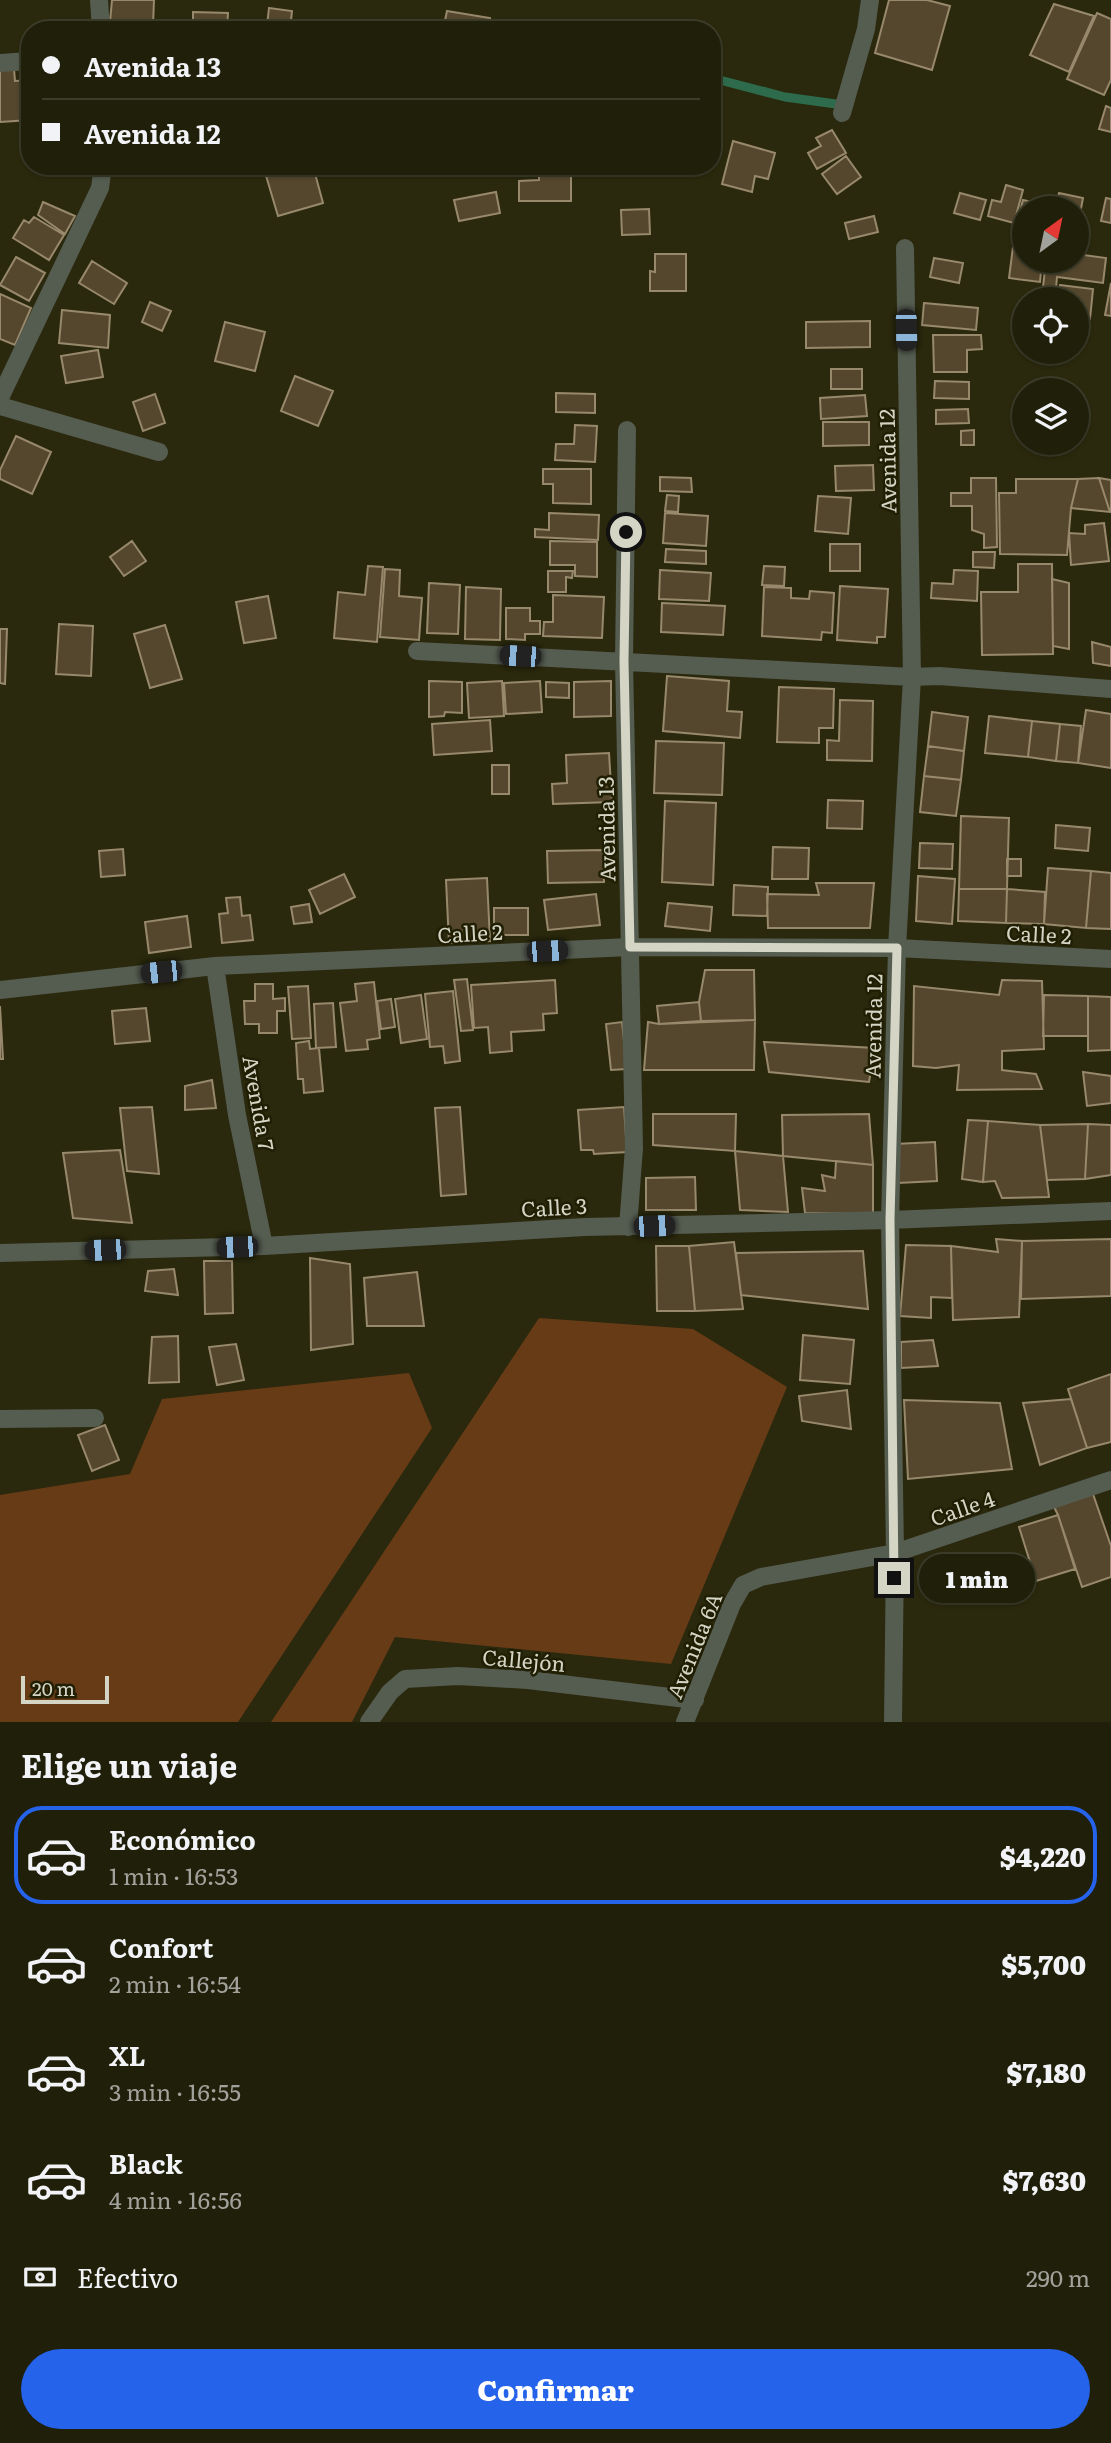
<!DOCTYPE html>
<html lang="es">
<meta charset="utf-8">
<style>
:root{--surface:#201f0a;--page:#2d2c18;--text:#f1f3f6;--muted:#a2a29c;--line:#3d3d2b;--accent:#2563eb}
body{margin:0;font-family:Literata,serif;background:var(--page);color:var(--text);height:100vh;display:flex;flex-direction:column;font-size:26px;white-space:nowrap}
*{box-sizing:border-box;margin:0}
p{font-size:23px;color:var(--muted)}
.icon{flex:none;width:38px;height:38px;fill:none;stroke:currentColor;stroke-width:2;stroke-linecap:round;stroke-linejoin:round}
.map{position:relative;height:1722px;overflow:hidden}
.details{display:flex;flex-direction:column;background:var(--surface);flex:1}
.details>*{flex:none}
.top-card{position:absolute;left:21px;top:21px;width:700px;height:154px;border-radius:28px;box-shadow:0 2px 5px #0004,0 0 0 2px var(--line);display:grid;align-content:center;height:154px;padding:0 21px;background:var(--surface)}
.needle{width:46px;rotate:33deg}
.tools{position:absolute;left:1012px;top:196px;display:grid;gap:14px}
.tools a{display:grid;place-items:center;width:77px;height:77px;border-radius:50%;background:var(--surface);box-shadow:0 2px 5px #0004,0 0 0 2px var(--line);font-size:35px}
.scale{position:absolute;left:21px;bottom:18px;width:88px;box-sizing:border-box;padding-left:7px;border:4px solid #d4d5c4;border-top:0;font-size:19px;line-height:24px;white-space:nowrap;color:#d4d5c4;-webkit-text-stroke:5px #201f04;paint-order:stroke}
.end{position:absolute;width:32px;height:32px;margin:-16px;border:9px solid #d4d5c4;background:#111;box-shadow:0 0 0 4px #111}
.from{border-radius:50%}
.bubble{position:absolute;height:49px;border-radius:24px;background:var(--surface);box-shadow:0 2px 5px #0004,0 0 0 2px var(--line);font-size:23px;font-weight:800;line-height:49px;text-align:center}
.car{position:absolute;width:21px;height:42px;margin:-21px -10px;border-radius:9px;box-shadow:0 0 5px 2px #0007;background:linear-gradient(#222 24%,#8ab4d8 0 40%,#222 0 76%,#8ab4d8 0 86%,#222 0)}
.top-card b{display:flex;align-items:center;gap:24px;height:66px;font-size:26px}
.top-card b+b{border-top:2px solid var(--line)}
.top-card i{width:18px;height:18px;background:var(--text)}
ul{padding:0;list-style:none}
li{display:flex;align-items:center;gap:21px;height:98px;margin:0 14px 10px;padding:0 7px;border:4px solid transparent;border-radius:28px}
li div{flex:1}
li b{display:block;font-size:26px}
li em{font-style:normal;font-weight:800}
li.on{border-color:var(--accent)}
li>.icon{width:63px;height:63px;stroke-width:1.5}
h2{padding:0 21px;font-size:32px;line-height:84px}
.pay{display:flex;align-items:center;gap:18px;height:77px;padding:0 21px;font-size:26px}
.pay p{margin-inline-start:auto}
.button{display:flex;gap:14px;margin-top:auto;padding:14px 21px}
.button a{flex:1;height:80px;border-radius:42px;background:var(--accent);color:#fff;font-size:28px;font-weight:800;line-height:80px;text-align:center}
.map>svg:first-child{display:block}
.green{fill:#683b17}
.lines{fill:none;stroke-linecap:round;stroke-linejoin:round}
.stream{stroke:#2d6b4c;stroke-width:9}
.building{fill:#55472d;stroke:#98886c;stroke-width:2}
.minor{stroke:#555c50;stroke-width:18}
.route{stroke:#d4d5c4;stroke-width:9}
.labels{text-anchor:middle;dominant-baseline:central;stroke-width:5;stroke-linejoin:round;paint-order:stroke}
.street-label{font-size:21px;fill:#d4d5c4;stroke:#201f04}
</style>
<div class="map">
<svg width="1111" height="1722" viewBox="0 0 1111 1722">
<rect width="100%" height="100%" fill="#2a290d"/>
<!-- green -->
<path class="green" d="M539,1318L693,1329L787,1387L671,1664L395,1637L352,1722H271Z
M409,1373L432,1428L238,1722H0V1495L130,1474L162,1399Z"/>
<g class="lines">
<!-- stream -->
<path class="stream" d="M712,78L785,97L836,104"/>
</g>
<!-- building -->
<path class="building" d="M112,0H154L153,25L110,22Z
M889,0H927L950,6L932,70L875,53Z
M1054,4L1094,16L1069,72L1030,55Z
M269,8L292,11L290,30H253L254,24L267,25Z
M447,11L490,18L488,30H443Z
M193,12L228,13L227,30H179V26H193Z
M1097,13L1111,19V80L1104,95L1067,79Z
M14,69L15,81L30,80V120L0,122V70Z
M1106,106L1111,108V132L1099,129Z
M832,130L846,153L817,169L808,153L821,146L816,138Z
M733,141L775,153L768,179L755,176L752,192L722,184Z
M846,156L861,177L837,194L822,174Z
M275,166H313L323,203L278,216L264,169Z
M476,166H505L478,172Z
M539,166H571V201H519V181L539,180Z
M1006,185L1023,190L1014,223L988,216L992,200L1001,202Z
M496,192L500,213L459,221L454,200Z
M960,193L986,200L980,220L954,213Z
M1059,193L1083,198L1076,235V208H1056Z
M1106,198L1111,199V223L1101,221Z
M1023,200L1051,206V208H1024V219L1018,218Z
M43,202L75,216L65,234L38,215Z
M649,209L650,234L622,235L621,210Z
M874,216L878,232L849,239L845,223Z
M34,217L64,235L49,260L13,238L24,220L29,223Z
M1013,247L1024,249V261H1042L1040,282L1009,278Z
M655,254H686V291H650V271L655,272Z
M1076,254L1106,258L1103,283L1057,277L1056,288L1043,287L1046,261H1076Z
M16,257L45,273L29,301L0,285Z
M934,258L963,263L959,283L930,277Z
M92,261L127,283L114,304L79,283Z
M1111,283V316L1105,315Z
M1060,285L1093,289L1090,319L1076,318V299H1058Z
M0,294L31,308L15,345L0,339Z
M150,302L171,311L162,331L142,322Z
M924,303L978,308L976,330L922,325Z
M62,310L110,315L108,348L59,343Z
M870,321V347L806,348V322Z
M225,322L265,332L255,371L215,361Z
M933,335H981L982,349L967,350V372H934Z
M98,350L103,377L66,383L61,356Z
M831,369H862V389H831Z
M295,376L333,391L318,426L281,411Z
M935,381L969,382V399L934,398Z
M556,393L595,394V413L556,412Z
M155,394L165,423L143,431L133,402Z
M865,395L867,416L821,419L820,398Z
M968,409L969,423L936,424V410Z
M823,422H869V445L823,446Z
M575,425L597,426L595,462L555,460L556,444H574Z
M974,430V445H961V431Z
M16,436L51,452L32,494L0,479V470Z
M873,465L874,490L836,491L835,466Z
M543,469H591V504L553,503V484H543Z
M660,477L691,478L692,492L660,491Z
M971,478H996L997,547L984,548V534L972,530V506H951V493H971Z
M1099,478L1110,512L1071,508L1078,479Z
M1099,478L1111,480V512H1110Z
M1016,479H1078L1071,508L1067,555L1000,554L999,493H1016Z
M667,495L679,496L678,512L665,511Z
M818,496L851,498L848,534L815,531Z
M549,513L599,515L598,540L535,537V529L549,530Z
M665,513L708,516L706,546L663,543Z
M1104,523L1109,561L1071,565L1069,533L1085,534V525Z
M132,541L146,561L124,576L110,557Z
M550,541L597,542V577L575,576V565H550Z
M830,544H860V571H830Z
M666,549L706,551V564L665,562Z
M973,552H995L994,568L973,567Z
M1018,564H1052L1053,654L982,655L981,592H1018Z
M368,566L383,567L377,642L334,638L338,592L365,595Z
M764,566L785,567L784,586L762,585Z
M385,569L400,570L399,596L422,598L419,640L380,637Z
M660,570L711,573L709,601L659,599Z
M954,570L978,571L977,601L931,598L932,583L953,584Z
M548,571H573L572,578L566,577V592H548Z
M1052,579L1069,583V649L1053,646Z
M429,583L460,585L458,634L427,633Z
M840,586L888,589L885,637H877V643L837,640Z
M466,587L501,589L500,640L465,639Z
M764,587L791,588V598L809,599L810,591L834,593L832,633L822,632L821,640L762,636Z
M553,595L604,597L602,638L543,636L544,622H553Z
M268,596L276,638L244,643L236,602Z
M662,603L725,606L723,635L661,632Z
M506,608H530V621H540V634H525V640L506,639Z
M59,624L93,626L91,676L56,674Z
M165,625L182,679L150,688L134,634Z
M0,629H7L5,684L0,683Z
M1092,642L1111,647V666L1093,663Z
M667,676L729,681L727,711L742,712L740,738L663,731Z
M429,681L462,682V713L445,712L444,716L429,717Z
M502,681L504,716L469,718L467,683Z
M540,681L542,712L506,714L504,683Z
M611,681V716L574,717V682Z
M546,682L569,683V698L546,697Z
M779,687L834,689L833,728H819V743L777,742Z
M840,700L873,701L872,761L827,760V740L839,741Z
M1086,710L1111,714V768L1078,763Z
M932,712L968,717L964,751L928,746Z
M989,716L1032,721L1028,757L985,753Z
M490,720L492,751L434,755L432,724Z
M1032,721L1060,724L1056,761L1028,757Z
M1060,724L1081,726L1078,763L1056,761Z
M656,741L724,743L722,795L654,793Z
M928,746L964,751L961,780L924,776Z
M609,753L612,802L553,804L552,784L567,783L566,755Z
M492,765H509V794H492Z
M924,776L961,780L956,816L920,812Z
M828,800L863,801L862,829L827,828Z
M665,801L716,803L713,885L662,882Z
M961,816L1009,818L1007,889H959Z
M1056,825L1090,828L1088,851L1055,848Z
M920,843L953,844L952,869L919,868Z
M773,847L809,848L808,879H772Z
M123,849L125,875L101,877L99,851Z
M603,850L604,882L548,883L547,851Z
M1007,859H1021V876H1007Z
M1048,868L1091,871L1086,928L1044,924Z
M1091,871L1111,873V929L1086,928Z
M344,874L355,897L320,914L309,890Z
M918,876L955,879L952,924L916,921Z
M487,878L490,941L449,943L446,880Z
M816,883H874L870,928H768L767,894L819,895Z
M734,885L768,887L767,916L733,915Z
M959,889H1007L1006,923L958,921Z
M1007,889L1045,892L1044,924L1006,923Z
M596,894L600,925L548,930L544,900Z
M240,897L242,916L250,915L253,940L222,943L219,914L228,913L226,898Z
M668,903L712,907L710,931L665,926Z
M309,904L312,922L294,924L291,907Z
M494,908H528V935H494Z
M187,916L191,947L149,953L145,922Z
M705,970H754L755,1020L701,1021L699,1002Z
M467,979L473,1030L461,1031L454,980Z
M555,980L557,1013L543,1014L544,1030L511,1032L512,1051L490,1053L488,1027L474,1028L471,985Z
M1002,980L1042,981L1044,1049L1002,1051V1070L1036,1074L1042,1089L957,1090L959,1065L936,1068L913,1066L914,986L999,995Z
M374,982L380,1038L367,1040L368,1049L346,1051L340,1003L357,1001L355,984Z
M255,984H273V999L285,998V1011H277V1033H259V1024H245L244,1001H255Z
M308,986L311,1038L292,1039L288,987Z
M453,991L460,1061L445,1063L443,1046L430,1047L425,994Z
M421,995L427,1039L401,1043L395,999Z
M1044,995L1088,996V1036H1043Z
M1088,996L1111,997V1050L1088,1051Z
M391,999L395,1027L381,1029L377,1001Z
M699,1002L701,1021L659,1024L657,1006Z
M333,1003L336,1047L316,1048L314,1004Z
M0,1006L3,1059H0Z
M146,1008L150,1041L115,1044L112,1011Z
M755,1020L754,1070H644L648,1022L659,1024Z
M622,1022L627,1069L611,1070L606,1024Z
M309,1041L310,1049L319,1048L323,1091L304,1093L303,1079H298L296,1043Z
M764,1042L875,1048L869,1082L769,1072Z
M1083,1072L1111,1076V1103L1087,1106Z
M212,1080L216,1108L185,1110V1086Z
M152,1107L159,1174L127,1171L120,1108Z
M460,1107L466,1194L441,1196L435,1108Z
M624,1107L627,1152L594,1154L593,1150H581L578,1110Z
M653,1114H736L735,1151L653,1145Z
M869,1114L873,1165L783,1156L782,1115Z
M968,1120L988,1121L983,1182L962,1179Z
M988,1121L1040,1125L1049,1197L1002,1198L995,1181L983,1182Z
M1088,1124L1085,1179L1047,1180L1040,1125Z
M1088,1124L1111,1125V1175L1085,1179Z
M935,1142L937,1181L898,1183L895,1144Z
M120,1150L132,1223L73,1218L63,1153Z
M735,1151L783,1156L788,1212L740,1210Z
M836,1161L873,1165V1214L805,1213L802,1188L825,1191L822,1175L835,1178Z
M695,1177L696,1210H646V1178Z
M996,1239L1022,1241L1019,1317L953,1320L951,1246L998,1252Z
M1111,1239V1296L1021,1299L1022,1241Z
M734,1242L743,1309L695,1311L689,1246Z
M906,1245L951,1246L952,1298L931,1297V1318L900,1316Z
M656,1246H689L695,1311H657Z
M863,1251L868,1309L741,1295L736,1253Z
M310,1258L350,1264L353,1344L311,1350Z
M204,1261H232L233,1313L205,1314Z
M174,1269L178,1295L145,1291L148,1271Z
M417,1272L424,1326H367L364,1278Z
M803,1335L854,1340L850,1384L800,1380Z
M178,1336L179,1382L149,1383L152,1337Z
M933,1340L938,1366L901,1368V1342Z
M236,1344L244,1380L217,1385L209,1347Z
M1111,1374V1442L1087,1448L1068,1389Z
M847,1390L851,1429L802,1421L799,1396Z
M1071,1399L1087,1448L1040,1465L1023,1403Z
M904,1400L1000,1403L1012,1469L908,1479Z
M105,1425L119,1460L92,1471L78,1435Z
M1093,1494L1111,1546V1577L1082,1587L1058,1515L1054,1507Z
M1058,1515L1075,1569L1036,1581L1019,1527Z"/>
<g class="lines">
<!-- minor -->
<path class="minor" d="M99,0L101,30
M0,63L30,61
M842,113L866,29L870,0
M0,398L100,188L103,166
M0,406L159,452
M627,430L624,661L634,1148L628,1227
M417,651L912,677L939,676L1111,689
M215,966L237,1115L264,1246
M0,990L215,966L630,947L897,948L1111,959
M0,1253L264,1246L585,1227L890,1220L1111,1211
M0,1419L95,1418
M369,1722L390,1692L405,1679L458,1676L528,1680L695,1700
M685,1722L732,1604L743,1585L761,1577L895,1553L1111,1480
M893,1722L895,1553L890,1220L897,948L912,677L905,248"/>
</g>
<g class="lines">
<!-- route -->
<path class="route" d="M626,532L624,661L630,947L897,948L890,1220L894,1578"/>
</g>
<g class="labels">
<!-- street labels -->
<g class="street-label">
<text transform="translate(886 461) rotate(-91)">Avenida 12</text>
<text transform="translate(605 829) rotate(-91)">Avenida 13</text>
<text transform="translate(470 932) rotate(-3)">Calle 2</text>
<text transform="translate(1039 933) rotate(3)">Calle 2</text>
<text transform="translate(872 1026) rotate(-89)">Avenida 12</text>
<text transform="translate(260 1103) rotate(80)">Avenida 7</text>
<text transform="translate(554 1206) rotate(-3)">Calle 3</text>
<text transform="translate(962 1507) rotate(-19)">Calle 4</text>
<text transform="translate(693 1645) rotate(-68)">Avenida 6A</text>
<text transform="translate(524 1659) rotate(5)">Callejón</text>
</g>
</g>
</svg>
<div class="tools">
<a><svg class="needle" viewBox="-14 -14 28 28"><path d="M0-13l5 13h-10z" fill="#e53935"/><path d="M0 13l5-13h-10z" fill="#a2a29c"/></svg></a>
<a><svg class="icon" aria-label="locate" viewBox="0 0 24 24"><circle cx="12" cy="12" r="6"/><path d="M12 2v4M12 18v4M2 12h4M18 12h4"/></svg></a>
<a><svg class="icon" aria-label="layers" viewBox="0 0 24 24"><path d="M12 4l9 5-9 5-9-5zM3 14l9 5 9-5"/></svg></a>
</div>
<div class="scale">20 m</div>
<i class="end from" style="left:626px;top:532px"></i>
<i class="end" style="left:894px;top:1578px"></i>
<div class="bubble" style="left:919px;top:1554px;width:116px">1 min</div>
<i class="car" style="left:906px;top:330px;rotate:179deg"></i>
<i class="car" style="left:520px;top:656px;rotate:273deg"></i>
<i class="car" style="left:547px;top:951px;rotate:87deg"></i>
<i class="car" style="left:161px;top:972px;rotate:264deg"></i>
<i class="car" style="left:654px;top:1226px;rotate:88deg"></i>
<i class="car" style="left:237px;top:1247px;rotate:268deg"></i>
<i class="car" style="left:105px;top:1250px;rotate:268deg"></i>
<div class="top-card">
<b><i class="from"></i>Avenida 13</b>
<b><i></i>Avenida 12</b>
</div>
</div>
<section class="details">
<h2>Elige un viaje</h2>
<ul>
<li class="on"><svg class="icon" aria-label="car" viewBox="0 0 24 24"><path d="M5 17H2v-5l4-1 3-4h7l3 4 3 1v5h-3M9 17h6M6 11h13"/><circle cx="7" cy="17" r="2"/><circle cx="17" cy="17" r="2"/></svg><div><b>Económico</b><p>1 min · 16:53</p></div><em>$4,220</em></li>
<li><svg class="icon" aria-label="car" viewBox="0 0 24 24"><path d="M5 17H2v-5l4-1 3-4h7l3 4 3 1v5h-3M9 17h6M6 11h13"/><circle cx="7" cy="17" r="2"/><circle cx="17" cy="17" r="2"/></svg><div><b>Confort</b><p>2 min · 16:54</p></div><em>$5,700</em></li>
<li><svg class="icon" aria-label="car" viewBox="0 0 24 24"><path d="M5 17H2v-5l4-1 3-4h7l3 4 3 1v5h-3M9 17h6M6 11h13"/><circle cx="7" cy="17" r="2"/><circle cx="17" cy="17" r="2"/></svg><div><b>XL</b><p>3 min · 16:55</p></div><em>$7,180</em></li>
<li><svg class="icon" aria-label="car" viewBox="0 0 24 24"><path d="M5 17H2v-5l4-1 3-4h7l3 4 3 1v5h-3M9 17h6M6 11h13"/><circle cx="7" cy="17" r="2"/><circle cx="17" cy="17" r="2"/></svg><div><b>Black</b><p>4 min · 16:56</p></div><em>$7,630</em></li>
</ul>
<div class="pay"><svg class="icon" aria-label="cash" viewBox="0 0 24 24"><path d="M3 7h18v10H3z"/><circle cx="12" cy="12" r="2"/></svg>Efectivo<p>290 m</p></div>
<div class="button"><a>Confirmar</a></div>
</section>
